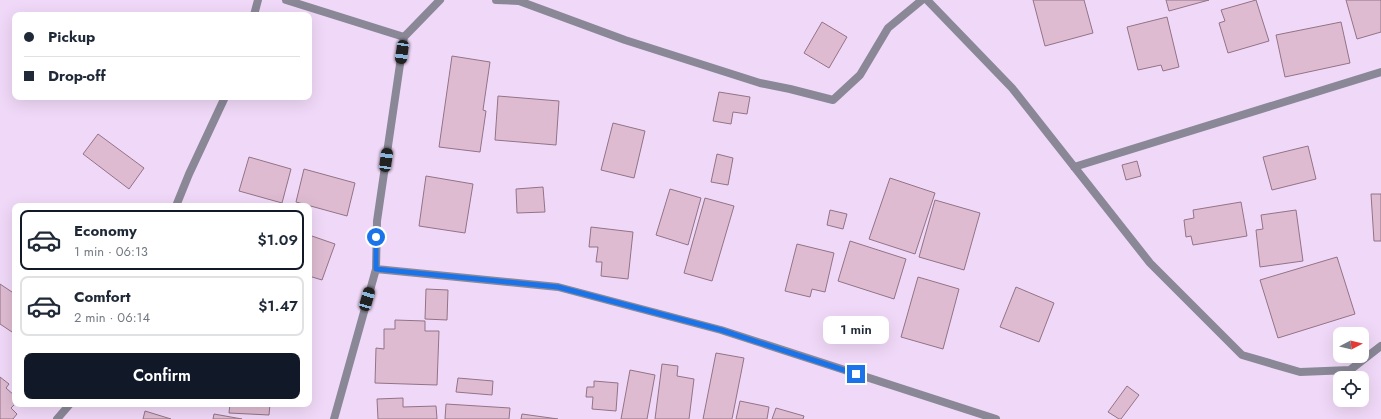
<!DOCTYPE html>
<meta charset="utf-8">
<style>
:root{--surface:#fff;--page:#f6f6f7;--text:#1f2937;--muted:#747a83;--line:#e0e1e3;--accent:#111827}
body{margin:0;font-family:Jost,sans-serif;background:var(--page);color:var(--text);height:100vh;display:flex;flex-direction:column;font-size:15px;white-space:nowrap}
*{box-sizing:border-box;margin:0}
p{font-size:13px;color:var(--muted)}
.icon{flex:none;width:22px;height:22px;fill:none;stroke:currentColor;stroke-width:2;stroke-linecap:round;stroke-linejoin:round}
.map{position:relative;flex:1;overflow:hidden}
.side{position:absolute;left:12px;top:203px;width:300px;height:204px;display:flex;flex-direction:column;background:var(--surface);border-radius:8px;box-shadow:0 4px 16px #0002}
.side>*{flex:none}
.top-card{position:absolute;left:12px;top:12px;width:300px;height:88px;border-radius:8px;box-shadow:0 4px 16px #0002;display:grid;align-content:center;height:88px;padding:0 12px;background:var(--surface)}
.needle{width:26px;rotate:83deg}
.buttons{position:absolute;left:1333px;top:327px;display:grid;gap:8px}
.buttons a{display:grid;place-items:center;width:36px;height:36px;border-radius:8px;background:var(--surface);box-shadow:0 4px 16px #0002;font-size:20px}
.end{position:absolute;width:18px;height:18px;margin:-9px;border:5px solid #1a73e8;background:#fff;box-shadow:0 0 0 2px #fff}
.from{border-radius:50%}
.bubble{position:absolute;height:28px;border-radius:8px;background:var(--surface);box-shadow:0 4px 16px #0002;font-size:13px;font-weight:600;line-height:28px;text-align:center}
.car{position:absolute;width:12px;height:24px;margin:-12px -6px;border-radius:5px;box-shadow:0 0 3px 1px #0007;background:linear-gradient(#222 24%,#8ab4d8 0 40%,#222 0 76%,#8ab4d8 0 86%,#222 0)}
.top-card b{display:flex;align-items:center;gap:14px;height:38px;font-size:15px}
.top-card b+b{border-top:1px solid var(--line)}
.top-card i{width:10px;height:10px;background:var(--text)}
ul{padding:7px 0 0;list-style:none}
li{display:flex;align-items:center;gap:12px;height:60px;margin:0 8px 6px;padding:0 4px;border:2px solid var(--line);border-radius:8px}
li div{flex:1}
li b{display:block;font-size:15px}
li em{font-style:normal;font-weight:600}
li.active{border-color:var(--accent)}
li>.icon{width:36px;height:36px;stroke-width:1.5}
.action{display:flex;gap:8px;margin-top:auto;padding:8px 12px}
.action a{flex:1;height:46px;border-radius:8px;background:var(--accent);color:#fff;font-size:16px;font-weight:600;line-height:46px;text-align:center}
.map>svg:first-child{display:block}
.building{fill:#debbd1;stroke:#927386}
.lines{fill:none;stroke-linecap:round;stroke-linejoin:round}
.minor{stroke:#8a8897;stroke-width:8}
.route{stroke:#1a73e8;stroke-width:5}
</style>
<div class="map">
<svg width="1381" height="419" viewBox="0 0 1381 419">
<rect width="100%" height="100%" fill="#f0d9f8"/>
<!-- building -->
<path class="building" d="M1033,0H1084L1093,33L1045,46Z
M1166,0H1209L1169,11Z
M1256,0L1269,41L1228,53L1219,23L1225,21L1221,10Z
M1346,0H1381V32L1357,39Z
M1167,17L1179,67L1163,71L1161,65L1138,70L1127,27Z
M822,22L847,37L829,68L804,53Z
M1341,22L1350,63L1285,77L1276,35Z
M452,56L490,62L483,110L486,111L480,152L439,147Z
M719,92L750,97L747,114L733,112L731,124L713,121Z
M498,96L559,101L556,145L495,140Z
M613,123L645,131L634,178L601,170Z
M98,134L144,168L129,189L83,154Z
M1308,146L1316,179L1272,190L1263,157Z
M717,154L733,158L728,185L711,182Z
M249,157L291,169L282,203L239,191Z
M1137,161L1141,176L1126,180L1122,165Z
M304,169L355,183L347,216L296,202Z
M426,176L473,184L465,233L419,226Z
M890,178L935,193L915,254L869,239Z
M543,187L545,212L517,213L516,189Z
M670,189L701,198L688,245L656,235Z
M1371,194H1381V241H1374Z
M705,198L734,206L712,281L684,273Z
M935,200L980,213L964,270L919,257Z
M1241,202L1247,236L1193,245L1191,236L1186,237L1184,220L1194,218L1193,210Z
M830,210L847,214L843,229L827,225Z
M1296,210L1303,261L1260,267L1256,230L1263,229L1261,215Z
M591,227L633,232L628,279L601,276L602,262H596L598,247H589Z
M309,235L335,244L322,280L309,276Z
M850,241L906,259L894,299L838,281Z
M797,244L834,253L825,292L812,289L810,297L785,291Z
M1337,257L1355,314L1278,338L1260,280Z
M918,277L959,289L943,349L901,337Z
M0,284L15,294V334L0,324Z
M1016,287L1054,303L1039,342L1000,327Z
M426,289L448,290L447,320L425,319Z
M395,320L425,321V331H439L437,385L375,383L376,348L384,349V329H395Z
M716,353L744,358L732,419H703Z
M662,364L678,366L677,376L694,379L689,419H655Z
M630,370L655,375L647,419H621Z
M0,377L9,384L6,388L15,396V404L11,408L17,414L13,419H0Z
M458,378L493,381L492,395L456,392Z
M594,381L618,383L616,411L592,409L593,397H586L587,387H594Z
M1127,386L1139,395L1121,419H1119L1108,412Z
M403,398V407L436,406L437,419H378L377,399Z
M740,401L769,407L767,419H736Z
M230,404H270L269,415L229,413Z
M446,404L510,408L509,419H445Z
M776,408L804,416L803,419H772Z
M145,411L171,419H143Z
M214,414L242,419H213Z
M522,414L558,419H521Z"/>
<g class="lines">
<!-- minor -->
<path class="minor" d="M286,0L404,37
M496,0L519,1L625,40L760,83L790,89L833,100L860,75L888,28L922,0
M927,0L1012,88L1150,263L1242,355L1300,372L1350,370L1381,346
M254,15L258,0
M1074,167L1381,72
M176,206L189,174L225,97
M376,269L558,287L721,330L996,419
M57,419L70,404
M334,419L376,269L377,221L404,37L440,0"/>
</g>
<g class="lines">
<!-- route -->
<path class="route" d="M376,237V269L558,287L721,330L856,374"/>
</g>
</svg>
<div class="buttons">
<a><svg class="needle" viewBox="-14 -14 28 28"><path d="M0-13l5 13h-10z" fill="#e53935"/><path d="M0 13l5-13h-10z" fill="#747a83"/></svg></a>
<a><svg class="icon" aria-label="locate" viewBox="0 0 24 24"><circle cx="12" cy="12" r="6"/><path d="M12 2v4M12 18v4M2 12h4M18 12h4"/></svg></a>
</div>
<i class="end from" style="left:376px;top:237px"></i>
<i class="end" style="left:856px;top:374px"></i>
<div class="bubble" style="left:823px;top:316px;width:66px">1 min</div>
<i class="car" style="left:402px;top:52px;rotate:188deg"></i>
<i class="car" style="left:386px;top:160px;rotate:8deg"></i>
<i class="car" style="left:367px;top:299px;rotate:16deg"></i>
<div class="top-card">
<b><i class="from"></i>Pickup</b>
<b><i></i>Drop-off</b>
</div>
<section class="side">
<ul>
<li class="active"><svg class="icon" aria-label="car" viewBox="0 0 24 24"><path d="M5 17H2v-5l4-1 3-4h7l3 4 3 1v5h-3M9 17h6M6 11h13"/><circle cx="7" cy="17" r="2"/><circle cx="17" cy="17" r="2"/></svg><div><b>Economy</b><p>1 min · 06:13</p></div><em>$1.09</em></li>
<li><svg class="icon" aria-label="car" viewBox="0 0 24 24"><path d="M5 17H2v-5l4-1 3-4h7l3 4 3 1v5h-3M9 17h6M6 11h13"/><circle cx="7" cy="17" r="2"/><circle cx="17" cy="17" r="2"/></svg><div><b>Comfort</b><p>2 min · 06:14</p></div><em>$1.47</em></li>
</ul>
<div class="action"><a>Confirm</a></div>
</section>
</div>
